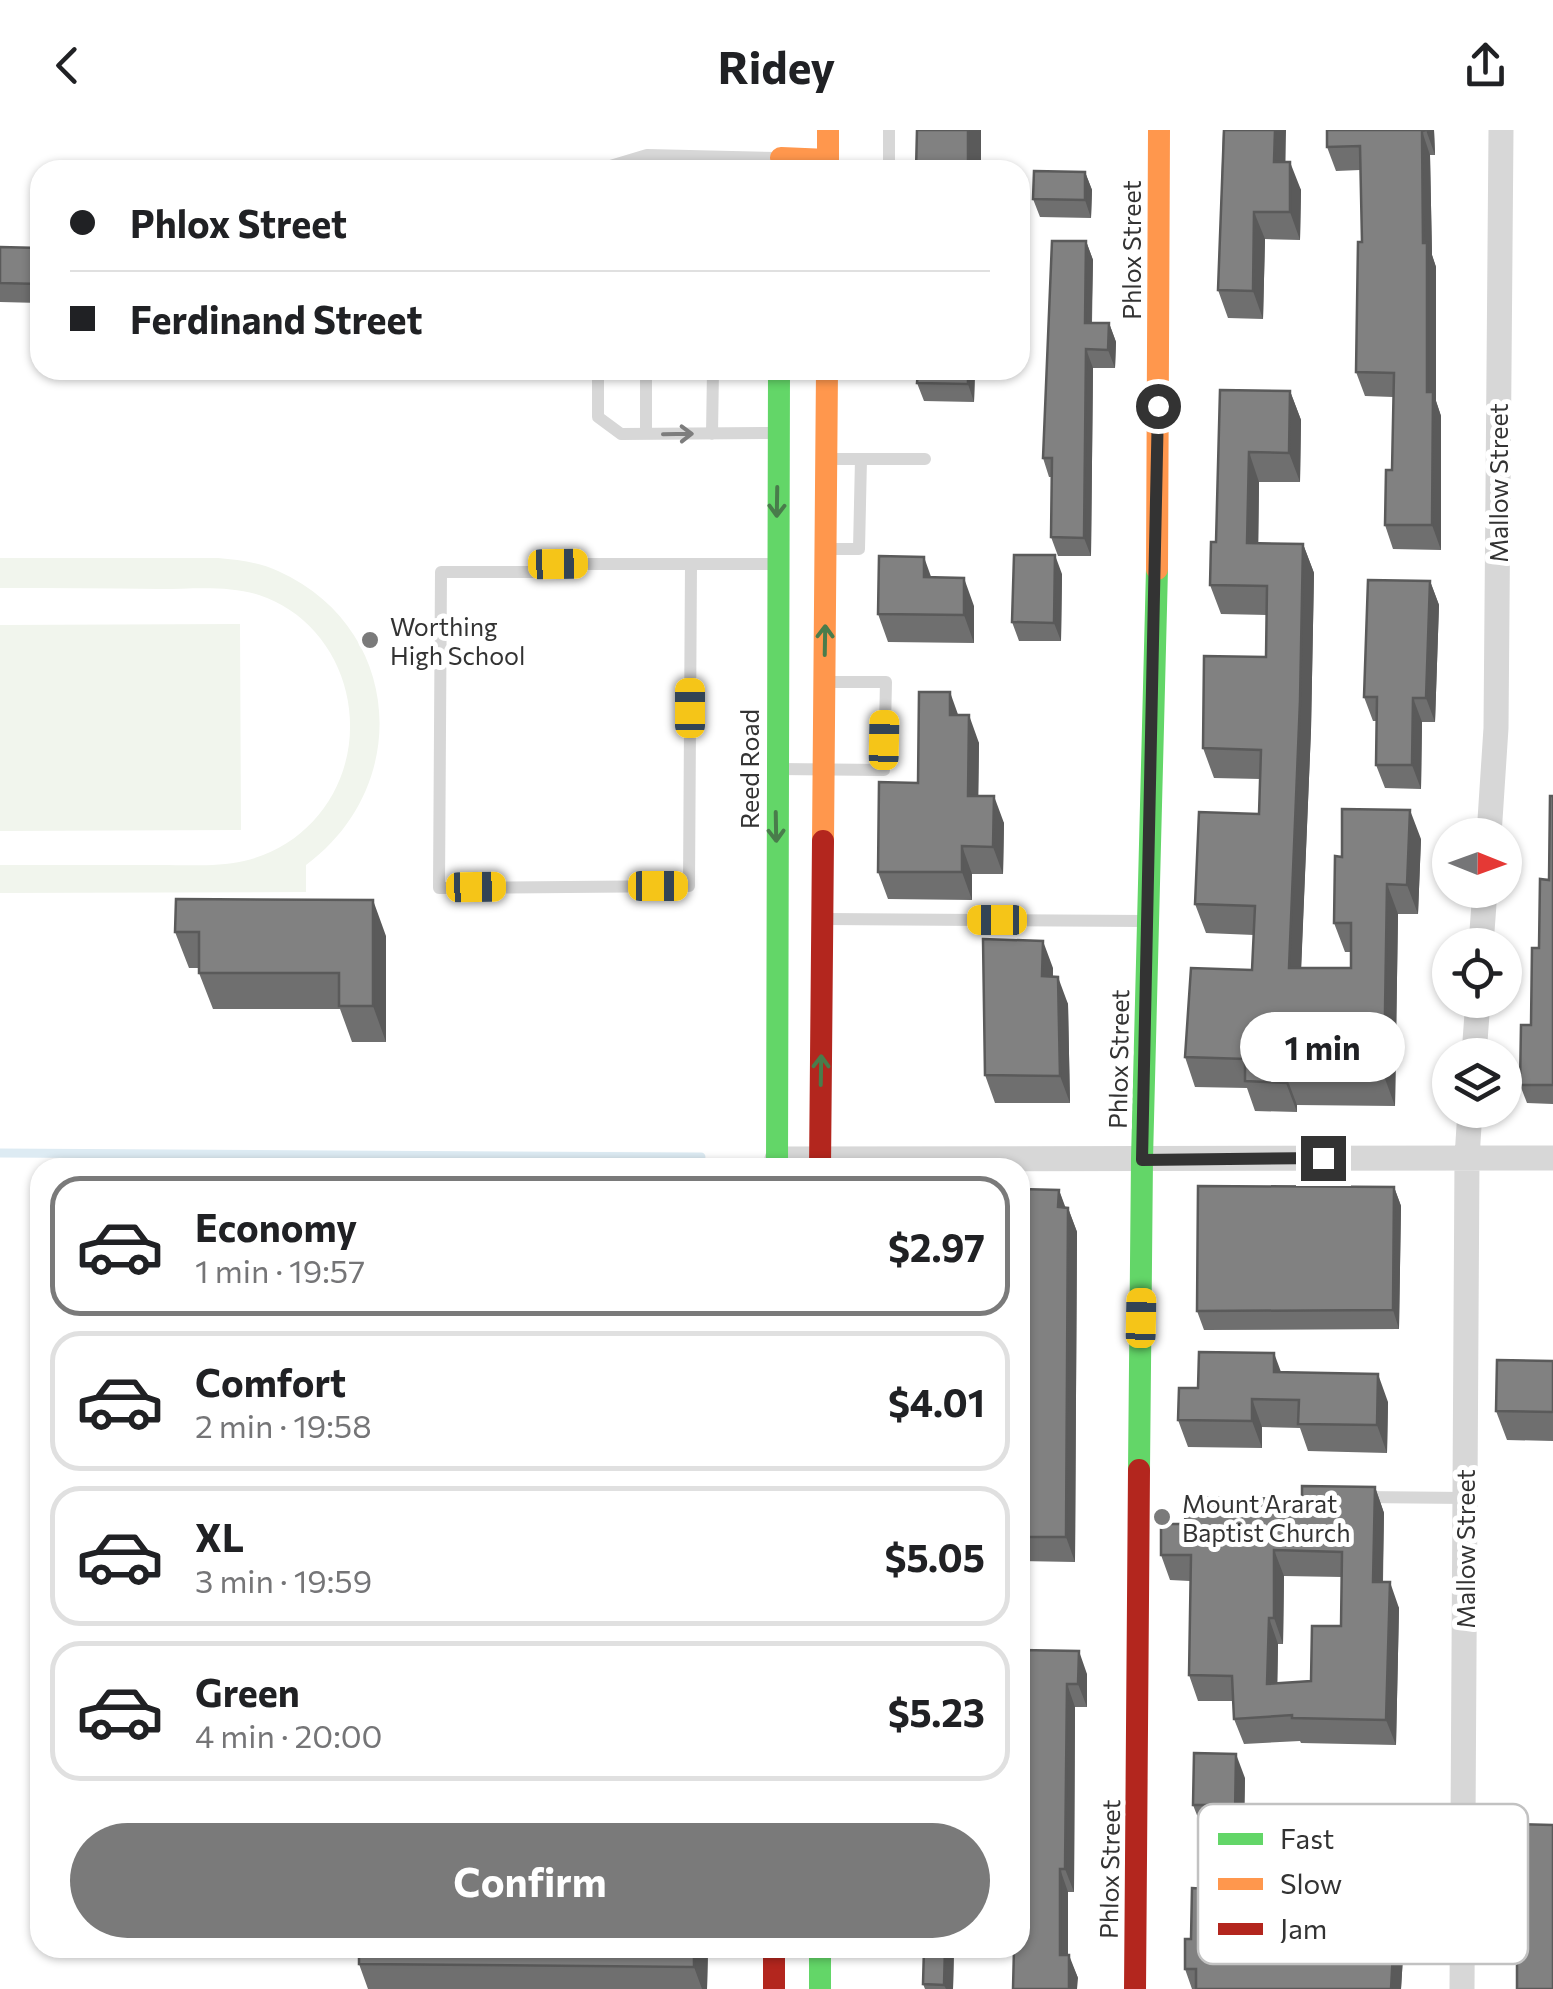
<!DOCTYPE html>
<meta charset="utf-8">
<style>
:root{--surface:#fff;--page:#f2f2f2;--text:#202124;--muted:#757577;--line:#e0e0e0;--accent:#7a7a7a}
body{margin:0;font-family:Commissioner,sans-serif;background:var(--page);color:var(--text);height:100vh;display:flex;flex-direction:column;font-size:38px;white-space:nowrap}
*{box-sizing:border-box;margin:0}
p{font-size:32px;color:var(--muted)}
.icon{flex:none;width:55px;height:55px;fill:none;stroke:currentColor;stroke-width:2;stroke-linecap:round;stroke-linejoin:round}
.map{position:relative;flex:1;overflow:hidden}
.panel{position:absolute;left:30px;top:1028px;width:1000px;height:800px;display:flex;flex-direction:column;background:var(--surface);border-radius:30px;box-shadow:0 2px 8px #0004}
.panel>*{flex:none}
.guide{position:absolute;left:30px;top:30px;width:1000px;height:220px;border-radius:30px;box-shadow:0 2px 8px #0004;display:grid;align-content:center;height:220px;padding:0 40px;background:var(--surface)}
.needle{width:65px;rotate:91deg}
.controls{position:absolute;left:1432px;top:688px;display:grid;gap:20px}
.controls a{display:grid;place-items:center;width:90px;height:90px;border-radius:50%;background:var(--surface);box-shadow:0 2px 8px #0004;font-size:50px}
.end{position:absolute;width:45px;height:45px;margin:-22px;border:12px solid #333;background:#fff;box-shadow:0 0 0 5px #fff}
.from{border-radius:50%}
.bubble{position:absolute;height:70px;border-radius:35px;background:var(--surface);box-shadow:0 2px 8px #0004;font-size:32px;font-weight:700;line-height:70px;text-align:center}
.car{position:absolute;width:30px;height:60px;margin:-30px -15px;border-radius:12px;box-shadow:0 0 8px 2px #0007;background:linear-gradient(#f5c518 24%,#345 0 40%,#f5c518 0 76%,#345 0 86%,#f5c518 0)}
.guide b{display:flex;align-items:center;gap:35px;height:95px;font-size:38px}
.guide b+b{border-top:2px solid var(--line)}
.guide i{width:25px;height:25px;background:var(--text)}
ul{padding:18px 0 0;list-style:none}
li{display:flex;align-items:center;gap:30px;height:140px;margin:0 20px 15px;padding:0 20px;border:5px solid var(--line);border-radius:30px}
li div{flex:1}
li b{display:block;font-size:38px}
li em{font-style:normal;font-weight:700}
li.active{border-color:var(--accent)}
li>.icon{width:90px;height:90px;stroke-width:1.5}
.action{display:flex;gap:20px;margin-top:auto;padding:20px 40px}
.action a{flex:1;height:115px;border-radius:60px;background:var(--accent);color:#fff;font-size:40px;font-weight:700;line-height:115px;text-align:center}
header{display:flex;justify-content:space-between;align-items:center;height:130px;padding:0 40px;background:var(--surface);font-size:45px;font-weight:700}
.map>svg:first-child{display:block}
.green{fill:#f1f5ed}
.lines{fill:none;stroke-linecap:round;stroke-linejoin:round}
.stream{stroke:#ddebf3;stroke-width:9}
.lane{stroke:#d7d7d7;stroke-width:12}
.street{stroke:#d7d7d7;stroke-width:25}
.fast{stroke:#63d668;stroke-width:22}
.slow{stroke:#ff974d;stroke-width:22}
.jam{stroke:#b3261e;stroke-width:22}
.wall{fill:#6f6f6f;fill-rule:evenodd}
.shaded-wall{fill:#5a5a5a}
.building{fill:#818181;stroke:#5a5a5a;stroke-width:2.5;fill-rule:evenodd}
.oneway{stroke:#7d7d7d}
.oneway2{stroke:#497c4b}
.route{stroke:#333;stroke-width:12}
.poi-dot{fill:#7a7a7a;stroke:#fff;stroke-width:4}
.labels{text-anchor:middle;dominant-baseline:central;stroke-width:10;stroke-linejoin:round;paint-order:stroke}
.street-label{font-size:25px;fill:#333;stroke:#fff}
.poi-label{font-size:25px;fill:#333;stroke:#fff;text-anchor:start}
.key{fill:#fff;stroke:#c2c2c2;stroke-width:2.5}
.key-label{font-size:28px;fill:#333}
</style>
<header><svg class="icon" aria-label="back" viewBox="0 0 24 24"><path d="M15 5l-7 7 7 7"/></svg>Ridey<svg class="icon" aria-label="share" viewBox="0 0 24 24"><path d="M12 15V3M7 8l5-5 5 5M5 13v7h14v-7"/></svg></header>
<div class="map">
<svg width="1553" height="1859" viewBox="0 0 1553 1859">
<rect width="100%" height="100%" fill="#fff"/>
<!-- green -->
<path class="green" d="M0,428H218C239,430 259,432 278,441C403,497 413,656 306,735V762L0,763V735C53,735 107,735 160,735C187,735 217,737 244,731C321,713 364,637 346,562C336,518 303,479 259,465C228,455 192,459 160,459C107,458 53,458 0,458Z
M240,494L241,700L0,701V495Z"/>
<g class="lines">
<!-- stream -->
<path class="stream" d="M0,1023L701,1027"/>
<!-- lane -->
<path class="lane" d="M889,0V40
M606,40L607,37L647,25L778,28
M598,240V287L621,304L778,303
M829,240L912,241
M646,304V240
M712,304L713,240
M828,329H925
M826,419H859L861,329
M691,434L689,756L439,758L441,442H533L558,434H774
M778,639L884,640L886,552H825
M826,789L1146,791
M1362,1367L1465,1368"/>
<!-- street -->
<path class="street" d="M1489,705L1496,598L1501,0
M1481,815L1485,760
M1474,925L1478,870
M777,1029L1553,1028
M1462,1859L1467,1028L1470,980"/>
<!-- fast -->
<path class="fast" d="M777,1038L779,240
M1139,1340L1142,1029L1157,439
M820,1818V1859"/>
<!-- slow -->
<path class="slow" d="M828,0V40
M781,28L828,30
M1157,439L1159,0
M823,711L827,240"/>
<!-- jam -->
<path class="jam" d="M820,1038L823,711
M774,1818V1859
M1135,1859L1139,1340"/>
</g>
<!-- wall -->
<path class="wall" d="M1223,0L1285,32L1301,60L1300,110L1265,109L1263,189L1228,188L1218,160Z
M1327,0H1434L1435,25H1430L1432,125L1436,137V271L1441,286V420L1393,419L1385,395L1392,340L1393,267L1365,266L1356,242L1362,112L1360,40L1336,41L1327,17Z
M1085,42L1092,60L1091,88L1040,87L1033,69Z
M1086,111L1093,130L1092,193H1109L1116,212L1115,238H1093L1091,426H1058L1051,407L1052,347H1049L1043,328Z
M0,117L40,118V173L0,172Z
M975,240L974,272L924,271L917,253Z
M1220,260L1290,261L1301,290L1300,352H1259L1258,413L1303,414L1314,443L1311,600L1301,838H1351V822H1345L1334,793L1342,727L1421,709L1418,784H1398L1395,976L1297,975V982L1255,981L1247,958L1195,957L1185,927L1252,840L1254,805L1206,803L1195,774L1259,684L1260,649L1214,648L1203,618L1266,527L1267,485L1221,484L1210,455L1216,412Z
M1062,444L1061,511H1019L1012,492Z
M1430,451L1439,475L1435,592H1422L1421,659L1385,658L1376,635L1377,591H1373L1364,567Z
M974,476V513L888,512L878,484Z
M958,585L979,613L978,666L1004,693L1003,744H972V770L888,769L878,742L918,653Z
M1553,666V974L1527,973L1520,955L1531,895L1539,818L1549,750Z
M175,802L386,806V912H352L340,879H213L199,843V838H189Z
M1053,838V847L1068,874L1070,973H995L985,945Z
M1394,1057L1401,1076L1399,1199L1204,1200L1197,1181Z
M1020,1059L1059,1060L1065,1078H1068L1077,1102L1075,1432L1020,1431V1245H1021L1023,1134H1020Z
M1553,1231V1311L1507,1310L1496,1281Z
M1281,1242L1388,1272L1387,1323L1308,1321L1300,1298L1262,1297V1318L1188,1317L1178,1290L1198,1258Z
M1375,1357L1384,1383L1383,1452L1399,1478L1396,1615L1301,1613L1300,1611L1244,1614L1234,1589L1233,1571H1198L1189,1545L1190,1451L1170,1450L1161,1425L1185,1394L1302,1369ZM1284,1446L1342,1447L1341,1496L1311,1551L1277,1553L1278,1514H1283Z
M1020,1520L1087,1544V1577H1075L1074,1762H1068V1825L1078,1848L1014,1818Z
M1245,1648L1244,1684L1402,1709L1404,1810L1401,1859H1192L1185,1839L1191,1809L1211,1759L1212,1698H1202L1193,1675ZM1265,1751L1306,1752L1309,1761L1351,1762V1812L1264,1810Z
M1553,1695L1521,1759L1514,1737Z
M359,1818H708L707,1859H368L359,1834Z
M924,1818H954L953,1859H925L923,1854Z"/>
<!-- shaded-wall -->
<path class="shaded-wall" d="M968,0H981V40H968Z
M1275,0H1286L1285,59L1274,32Z
M1426,0H1434L1435,25Z
M1422,1L1430,25L1432,125L1436,137V271L1441,286V420L1432,395L1427,262Z
M1290,32L1301,60L1300,110L1290,82Z
M1085,42L1092,60L1091,88L1085,70Z
M1254,82L1265,109L1263,189L1253,161Z
M1086,111L1093,130L1091,211L1085,193Z
M1109,193L1116,212L1115,238L1108,220Z
M1086,219L1093,238L1091,426L1084,408Z
M968,240H975L974,272L968,254Z
M1290,261L1301,290L1300,352L1289,323Z
M1249,322L1259,352L1258,442L1247,413Z
M1303,414L1314,443L1311,600L1300,867L1289,838Z
M1055,425L1062,444L1061,511L1054,493Z
M924,427L934,455L924,447Z
M964,448L974,476V513L964,485Z
M1430,451L1439,475L1435,592L1426,568Z
M950,562L960,590L950,585Z
M1413,568L1422,592L1421,659L1412,635Z
M969,585L979,613L978,693L968,666Z
M994,666L1004,693L1003,744L993,717Z
M1410,680L1421,709L1418,784L1407,755Z
M962,716L972,744V770L962,742Z
M1387,754L1398,784L1395,976L1384,946Z
M373,770L386,806V912L373,876Z
M1043,811L1053,838L1052,874L1042,846Z
M1058,847L1068,874L1070,973L1060,946Z
M1286,946L1297,975V982L1286,953Z
M1394,1057L1401,1076L1399,1199L1393,1180Z
M1059,1060L1068,1084L1058,1077Z
M1068,1078L1077,1102L1075,1432L1066,1407Z
M1274,1223L1284,1250L1274,1242Z
M1378,1244L1388,1272L1387,1323L1377,1295Z
M1252,1269L1262,1297V1318L1252,1291Z
M1375,1357L1384,1383L1382,1478L1373,1452Z
M1274,1420L1284,1446L1283,1514L1274,1488Z
M1390,1452L1399,1478L1396,1615L1386,1590Z
M1269,1488L1278,1514L1277,1580L1267,1554Z
M1079,1521L1087,1544V1577L1078,1554Z
M1067,1554L1075,1577L1074,1762L1065,1739Z
M1236,1624L1245,1648L1244,1707L1235,1684Z
M1394,1686L1402,1709L1404,1810L1401,1859H1391Z
M1256,1727L1265,1751L1263,1833L1255,1809Z
M1060,1739L1068,1762V1848L1060,1825Z
M694,1818H708L707,1859H702L694,1837Z
M945,1818H954L953,1859H946L944,1855Z
M1069,1825L1078,1848L1077,1859H1069Z"/>
<!-- building -->
<path class="building" d="M917,0H968V40H916Z
M1224,0H1275L1274,32H1290V82H1254L1253,161L1218,160Z
M1327,0H1426L1422,1L1423,113H1427V262H1433L1432,395H1385L1386,340H1392L1394,243L1356,242L1358,112H1362L1360,16L1327,17Z
M1034,41L1085,42V70L1033,69Z
M1052,111H1086L1085,193H1109L1108,220L1086,219L1084,408L1051,407L1052,328H1043Z
M0,117L40,118V154L0,153Z
M918,240H968V254L917,253Z
M1220,260L1290,261L1289,323L1249,322L1247,413L1303,414L1300,571L1289,838H1351V793H1334L1335,726L1342,727V679L1410,680L1407,755L1387,754L1384,946H1286V953L1245,951V929L1185,927L1191,838L1252,840L1255,776L1195,774L1199,682L1259,684L1261,620L1203,618L1204,526L1266,527L1267,456L1210,455L1211,412H1216Z
M1014,425H1055L1054,493L1012,492Z
M879,426L924,427V447L964,448V485L878,484Z
M1368,450L1430,451L1426,568H1413L1412,635H1376L1377,567H1364Z
M919,562H950V585H969L968,666H994L993,717L962,716V742H878L879,652L918,653Z
M1550,666H1553V955H1520L1521,895H1531L1532,818H1539L1540,749L1549,750Z
M176,769L373,770V876H339V843H199V802H175Z
M983,809L1043,811L1042,846L1058,847L1060,946L985,945Z
M1198,1056L1394,1057L1393,1180L1197,1181Z
M1020,1059L1059,1060L1058,1077L1068,1078L1066,1407H1020V1245H1021L1024,1110H1020Z
M1199,1222L1274,1223V1242L1378,1244L1377,1295L1298,1294L1299,1270L1252,1269V1291L1178,1290L1179,1258H1198Z
M1497,1230L1553,1231V1282L1496,1281Z
M1302,1356L1375,1357L1373,1452H1390L1386,1590L1292,1588V1585L1234,1589L1232,1546L1189,1545L1191,1425H1161V1394H1185L1186,1367L1302,1369ZM1274,1420L1342,1422L1341,1496H1312L1311,1551L1267,1554L1269,1488H1274Z
M1020,1520L1079,1521L1078,1554H1067L1065,1739H1060V1825H1069V1859H1013L1014,1818H1020Z
M1194,1623L1236,1624L1235,1684L1394,1686L1395,1786L1391,1859H1196V1839H1185V1809H1191L1192,1758L1211,1759L1212,1675H1193ZM1256,1727L1301,1728V1738L1352,1739L1351,1812L1255,1809Z
M1514,1694L1553,1695V1859H1517V1809L1520,1808L1522,1737H1514Z
M359,1818H694V1837L359,1834Z
M924,1818H945L944,1855L923,1854Z"/>
<!-- one-way arrows -->
<defs><path id="oneway-shaft" d="M-6 0H5M1.5-3L5.5 0L1.5 3" fill="none" stroke-width="1.6" stroke-linecap="round" stroke-linejoin="round" transform="scale(2.5)"/></defs>
<use class="oneway" href="#oneway-shaft" transform="translate(678 304) rotate(-1)"/>
<g class="oneway2">
<use href="#oneway-shaft" transform="translate(777 372) rotate(91)"/>
<use href="#oneway-shaft" transform="translate(825 510) rotate(-89)"/>
<use href="#oneway-shaft" transform="translate(776 697) rotate(89)"/>
<use href="#oneway-shaft" transform="translate(821 940) rotate(-89)"/>
</g>
<g class="lines">
<!-- route -->
<path class="route" d="M1158,276L1142,1030L1323,1028"/>
</g>
<!-- markers -->
<g class="poi-dot">
<circle cx="370" cy="510" r="10"/>
<circle cx="1162" cy="1387" r="10"/>
</g>
<g class="labels">
<!-- street labels -->
<g class="street-label">
<text transform="translate(1131 120) rotate(-90)">Phlox Street</text>
<text transform="translate(1498 353) rotate(-90)">Mallow Street</text>
<text transform="translate(749 639) rotate(-90)">Reed Road</text>
<text transform="translate(1118 929) rotate(-89)">Phlox Street</text>
<text transform="translate(1465 1419) rotate(-90)">Mallow Street</text>
<text transform="translate(1109 1739) rotate(-89)">Phlox Street</text>
</g>
<!-- poi labels -->
<g class="poi-label">
<text x="390" y="496">Worthing<tspan x="390" dy="29">High School</tspan></text>
<text x="1182" y="1373">Mount Ararat<tspan x="1182" dy="29">Baptist Church</tspan></text>
</g>
</g>
<!-- legend -->
<rect x="1198" y="1674" width="330" height="160" rx="15" class="key"/>
<rect x="1218" y="1703" width="45" height="12" fill="#63d668"/>
<rect x="1218" y="1748" width="45" height="12" fill="#ff974d"/>
<rect x="1218" y="1793" width="45" height="12" fill="#b3261e"/>
<g class="key-label">
<text x="1280" y="1719">Fast</text>
<text x="1280" y="1764">Slow</text>
<text x="1280" y="1809">Jam</text>
</g>
</svg>
<div class="controls">
<a><svg class="needle" viewBox="-14 -14 28 28"><path d="M0-13l5 13h-10z" fill="#e53935"/><path d="M0 13l5-13h-10z" fill="#757577"/></svg></a>
<a><svg class="icon" aria-label="locate" viewBox="0 0 24 24"><circle cx="12" cy="12" r="6"/><path d="M12 2v4M12 18v4M2 12h4M18 12h4"/></svg></a>
<a><svg class="icon" aria-label="layers" viewBox="0 0 24 24"><path d="M12 4l9 5-9 5-9-5zM3 14l9 5 9-5"/></svg></a>
</div>
<i class="end from" style="left:1158px;top:276px"></i>
<i class="end" style="left:1323px;top:1028px"></i>
<div class="bubble" style="left:1240px;top:882px;width:165px">1 min</div>
<i class="car" style="left:558px;top:434px;rotate:89deg"></i>
<i class="car" style="left:690px;top:578px;rotate:0deg"></i>
<i class="car" style="left:884px;top:610px;rotate:1deg"></i>
<i class="car" style="left:658px;top:756px;rotate:90deg"></i>
<i class="car" style="left:476px;top:757px;rotate:89deg"></i>
<i class="car" style="left:997px;top:790px;rotate:270deg"></i>
<i class="car" style="left:1141px;top:1188px;rotate:1deg"></i>
<div class="guide">
<b><i class="from"></i>Phlox Street</b>
<b><i></i>Ferdinand Street</b>
</div>
<section class="panel">
<ul>
<li class="active"><svg class="icon" aria-label="car" viewBox="0 0 24 24"><path d="M5 17H2v-5l4-1 3-4h7l3 4 3 1v5h-3M9 17h6M6 11h13"/><circle cx="7" cy="17" r="2"/><circle cx="17" cy="17" r="2"/></svg><div><b>Economy</b><p>1 min · 19:57</p></div><em>$2.97</em></li>
<li><svg class="icon" aria-label="car" viewBox="0 0 24 24"><path d="M5 17H2v-5l4-1 3-4h7l3 4 3 1v5h-3M9 17h6M6 11h13"/><circle cx="7" cy="17" r="2"/><circle cx="17" cy="17" r="2"/></svg><div><b>Comfort</b><p>2 min · 19:58</p></div><em>$4.01</em></li>
<li><svg class="icon" aria-label="car" viewBox="0 0 24 24"><path d="M5 17H2v-5l4-1 3-4h7l3 4 3 1v5h-3M9 17h6M6 11h13"/><circle cx="7" cy="17" r="2"/><circle cx="17" cy="17" r="2"/></svg><div><b>XL</b><p>3 min · 19:59</p></div><em>$5.05</em></li>
<li><svg class="icon" aria-label="car" viewBox="0 0 24 24"><path d="M5 17H2v-5l4-1 3-4h7l3 4 3 1v5h-3M9 17h6M6 11h13"/><circle cx="7" cy="17" r="2"/><circle cx="17" cy="17" r="2"/></svg><div><b>Green</b><p>4 min · 20:00</p></div><em>$5.23</em></li>
</ul>
<div class="action"><a>Confirm</a></div>
</section>
</div>
